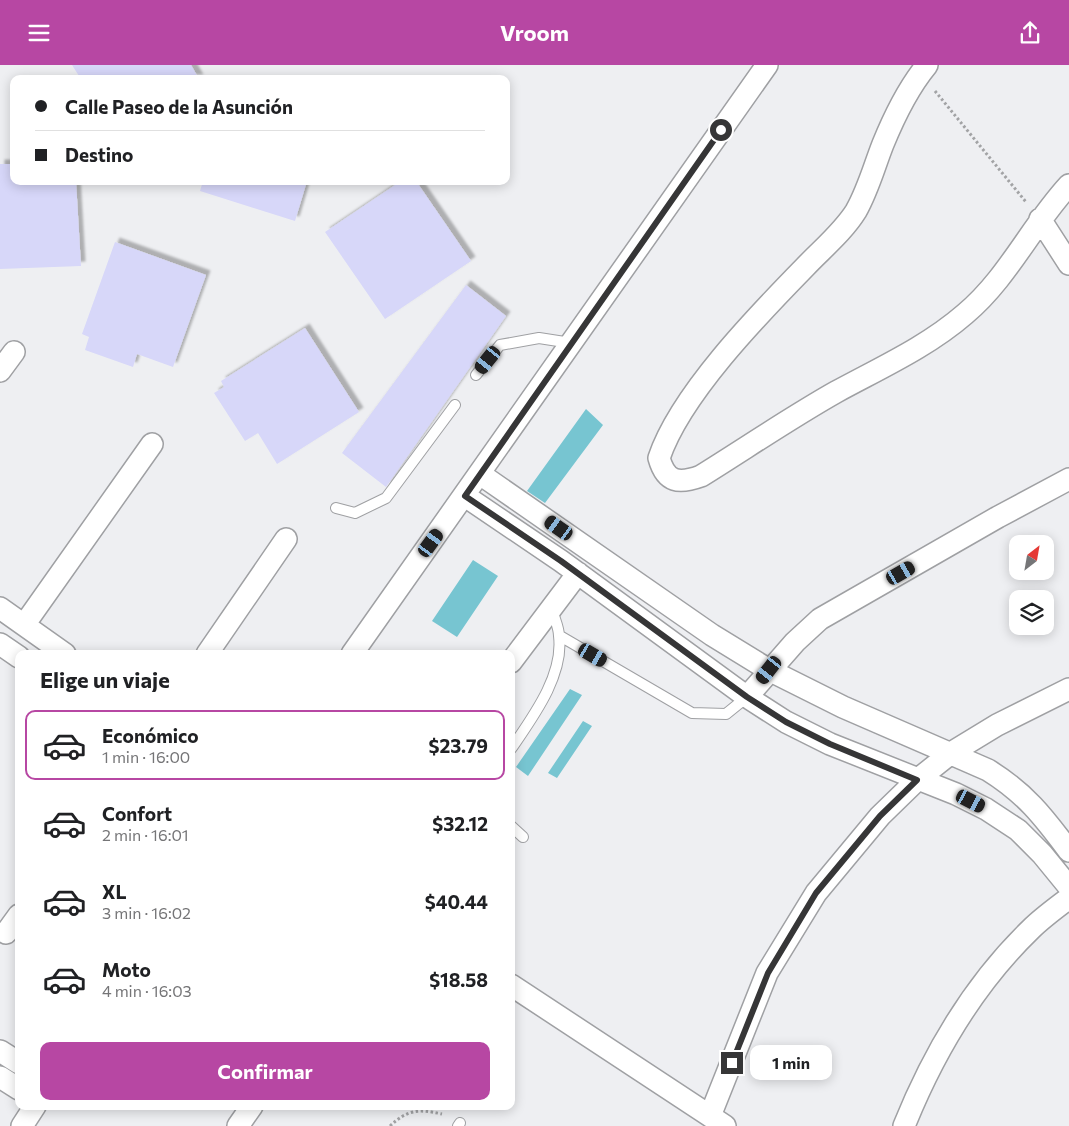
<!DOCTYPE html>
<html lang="es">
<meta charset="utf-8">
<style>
:root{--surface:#fff;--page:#f2f2f2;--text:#202124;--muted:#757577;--line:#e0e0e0;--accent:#b747a3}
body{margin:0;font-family:Commissioner,sans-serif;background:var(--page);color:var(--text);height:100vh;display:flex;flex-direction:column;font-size:19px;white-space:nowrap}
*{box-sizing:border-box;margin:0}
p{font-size:16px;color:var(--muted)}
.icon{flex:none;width:28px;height:28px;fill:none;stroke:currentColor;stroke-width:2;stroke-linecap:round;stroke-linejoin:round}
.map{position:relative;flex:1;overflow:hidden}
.panel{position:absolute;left:15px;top:585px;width:500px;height:460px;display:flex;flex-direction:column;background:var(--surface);border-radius:10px;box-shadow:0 2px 12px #0003}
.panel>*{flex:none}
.hud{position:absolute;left:10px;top:10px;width:500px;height:110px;border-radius:10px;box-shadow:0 2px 12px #0003;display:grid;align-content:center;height:110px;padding:0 25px;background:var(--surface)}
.needle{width:32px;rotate:31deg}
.fabs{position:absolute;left:1009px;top:470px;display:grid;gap:10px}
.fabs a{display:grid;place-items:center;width:45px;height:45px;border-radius:10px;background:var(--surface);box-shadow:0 2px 12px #0003;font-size:25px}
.end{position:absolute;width:22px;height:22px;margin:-11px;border:6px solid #363637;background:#fff;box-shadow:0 0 0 2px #fff}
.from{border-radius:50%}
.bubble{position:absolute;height:35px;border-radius:10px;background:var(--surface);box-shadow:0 2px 12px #0003;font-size:16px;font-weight:700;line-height:35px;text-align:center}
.car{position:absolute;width:15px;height:30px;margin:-15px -8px;border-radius:6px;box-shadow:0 0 4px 1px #0007;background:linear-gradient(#222 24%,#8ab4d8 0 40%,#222 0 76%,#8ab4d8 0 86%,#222 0)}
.hud b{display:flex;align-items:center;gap:18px;height:48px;font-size:19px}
.hud b+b{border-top:1px solid var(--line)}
.hud i{width:12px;height:12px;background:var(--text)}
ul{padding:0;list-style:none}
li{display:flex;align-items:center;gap:15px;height:70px;margin:0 10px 8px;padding:0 15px;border:2px solid transparent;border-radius:10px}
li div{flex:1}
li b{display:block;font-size:19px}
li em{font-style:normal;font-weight:700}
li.current{border-color:var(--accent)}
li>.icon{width:45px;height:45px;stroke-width:1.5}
h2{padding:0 25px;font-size:22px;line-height:60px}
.action{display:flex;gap:10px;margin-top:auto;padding:10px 25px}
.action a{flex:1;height:58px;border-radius:10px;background:var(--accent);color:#fff;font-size:20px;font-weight:700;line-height:58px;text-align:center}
header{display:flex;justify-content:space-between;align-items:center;height:65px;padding:0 25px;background:var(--accent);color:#fff;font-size:22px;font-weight:700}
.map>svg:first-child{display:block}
.water{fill:#77c5d1}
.building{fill:#d7d7f9;filter:url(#shadow)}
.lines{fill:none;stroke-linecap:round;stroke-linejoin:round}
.lane-casing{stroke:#9fa0a3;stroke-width:12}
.street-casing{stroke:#9fa0a3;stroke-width:24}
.path{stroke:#a2a3a5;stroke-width:3;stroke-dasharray:2.5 2.5;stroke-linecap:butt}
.lane{stroke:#fff;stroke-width:10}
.street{stroke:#fff;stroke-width:21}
.route{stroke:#363637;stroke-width:6}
</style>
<header><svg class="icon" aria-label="menu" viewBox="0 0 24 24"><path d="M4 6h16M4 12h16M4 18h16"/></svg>Vroom<svg class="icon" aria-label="share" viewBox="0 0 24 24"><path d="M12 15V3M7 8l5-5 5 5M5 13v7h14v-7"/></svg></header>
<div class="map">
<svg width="1069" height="1061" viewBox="0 0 1069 1061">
<defs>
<filter id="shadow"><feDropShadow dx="4.5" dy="-4.5" stdDeviation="1" flood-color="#0004"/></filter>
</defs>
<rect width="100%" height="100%" fill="#eeeff2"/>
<!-- water -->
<path class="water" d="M586,344L603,360L545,438L527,426Z
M473,495L498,511L457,572L432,556Z
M570,624L582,630L528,711L516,702Z
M583,656L592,661L557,713L548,708Z"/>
<!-- building -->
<path class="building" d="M72,0H191L199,14H81Z
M0,99H14V116H76L81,201L0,204Z
M203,116H307L295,156L200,126Z
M401,116H416L471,196L385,254L325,167Z
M115,177L206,210L173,302L137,289L133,302L85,285L89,272L82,269Z
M466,220L506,251L386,422L342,388Z
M305,263L359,347L277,399L258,368L245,376L214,328L224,322L221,316Z"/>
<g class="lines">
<!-- lane casing -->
<g class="lane-casing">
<path id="lane" d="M476,310L500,280L539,273L571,278
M336,443L355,448L386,433L455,340
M560,571L692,648L726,649L747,632
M511,684C532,653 564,611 559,571C559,562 554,553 552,544
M511,761L523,772
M458,1061L460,1058"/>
</g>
<!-- street casing -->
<g class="street-casing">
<path id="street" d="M927,0C908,23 894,52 883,79C874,102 868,125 856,146C843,167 822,184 805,202C758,250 680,330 659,393C666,418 679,419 701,411C746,383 790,353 836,327C880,303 927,282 965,249C1008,213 1031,161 1069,120
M1040,154L1069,199
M0,306L14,287
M480,409L712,570L769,605L843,642L988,705C1025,728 1043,751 1069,786
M465,431L561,496L747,632L786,657L830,679L956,729L986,744L1018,765L1042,789L1069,822
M0,543L65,589
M24,560L152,379
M0,579L19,592
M207,589L286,474
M352,589L767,0
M511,597L578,508
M747,632L795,577L820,554L998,452L1069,414
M6,868L19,850
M511,920L710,1051
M0,986L19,998
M0,1012L19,1024
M22,1061L35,1041
M238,1061L252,1041
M725,1061L710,1051L767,908L816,828L880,751L917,715L951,688L997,660L1069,624
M904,1061C933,989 974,919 1031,864C1042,853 1056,843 1069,833"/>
</g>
<!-- path -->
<path class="path" d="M935,26L1026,137
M390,1061C408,1044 419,1044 442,1049"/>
<!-- lane -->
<use href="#lane" class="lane"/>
<!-- street -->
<use href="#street" class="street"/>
</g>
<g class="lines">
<!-- route -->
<path class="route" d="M721,65L465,431L561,496L747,632L786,657L830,679L917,715L880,751L816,828L768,908L732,998"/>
</g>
</svg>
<div class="fabs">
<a><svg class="needle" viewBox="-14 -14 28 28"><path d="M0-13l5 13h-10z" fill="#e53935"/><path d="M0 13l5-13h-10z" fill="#757577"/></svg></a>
<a><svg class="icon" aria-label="layers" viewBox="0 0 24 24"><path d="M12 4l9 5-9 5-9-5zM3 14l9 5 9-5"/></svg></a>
</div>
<i class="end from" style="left:721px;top:65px"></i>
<i class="end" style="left:732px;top:998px"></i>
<div class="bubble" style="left:750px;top:980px;width:82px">1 min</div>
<i class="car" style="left:488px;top:295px;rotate:219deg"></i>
<i class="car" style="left:559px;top:463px;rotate:305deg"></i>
<i class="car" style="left:431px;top:478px;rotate:36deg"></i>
<i class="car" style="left:901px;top:508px;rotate:60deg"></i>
<i class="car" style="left:593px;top:590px;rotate:120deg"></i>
<i class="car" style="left:769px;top:605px;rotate:218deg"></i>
<i class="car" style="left:971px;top:736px;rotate:117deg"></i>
<div class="hud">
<b><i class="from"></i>Calle Paseo de la Asunción</b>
<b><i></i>Destino</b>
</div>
<section class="panel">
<h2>Elige un viaje</h2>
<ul>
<li class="current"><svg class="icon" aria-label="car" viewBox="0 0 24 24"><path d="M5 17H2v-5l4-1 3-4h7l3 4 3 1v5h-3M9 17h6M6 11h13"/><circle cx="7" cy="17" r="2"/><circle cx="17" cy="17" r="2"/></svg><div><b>Económico</b><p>1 min · 16:00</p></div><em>$23.79</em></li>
<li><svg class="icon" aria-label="car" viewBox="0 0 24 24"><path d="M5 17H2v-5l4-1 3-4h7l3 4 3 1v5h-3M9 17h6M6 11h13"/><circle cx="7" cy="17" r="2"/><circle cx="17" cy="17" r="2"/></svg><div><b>Confort</b><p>2 min · 16:01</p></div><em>$32.12</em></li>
<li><svg class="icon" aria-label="car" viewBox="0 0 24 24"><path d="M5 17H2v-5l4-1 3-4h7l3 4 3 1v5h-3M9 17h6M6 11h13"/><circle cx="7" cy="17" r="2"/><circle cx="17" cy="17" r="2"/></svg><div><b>XL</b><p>3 min · 16:02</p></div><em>$40.44</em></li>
<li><svg class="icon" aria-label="car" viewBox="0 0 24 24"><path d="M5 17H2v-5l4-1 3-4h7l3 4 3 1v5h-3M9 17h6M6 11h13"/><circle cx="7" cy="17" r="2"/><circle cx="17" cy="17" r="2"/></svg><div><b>Moto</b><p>4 min · 16:03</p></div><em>$18.58</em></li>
</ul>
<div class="action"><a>Confirmar</a></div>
</section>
</div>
